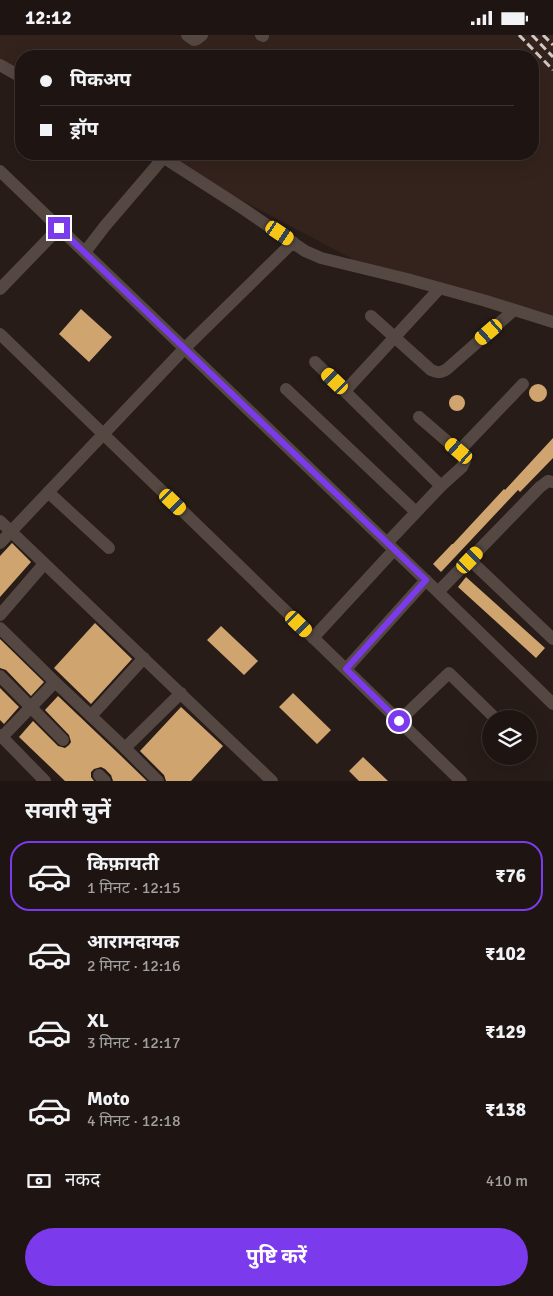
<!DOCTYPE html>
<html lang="hi">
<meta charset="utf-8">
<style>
:root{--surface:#1e1512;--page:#261e1b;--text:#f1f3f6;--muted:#a19f9f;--line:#3c3432;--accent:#7c3aed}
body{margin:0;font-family:Signika,"Noto Sans Devanagari",sans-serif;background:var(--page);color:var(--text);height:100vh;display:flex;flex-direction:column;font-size:19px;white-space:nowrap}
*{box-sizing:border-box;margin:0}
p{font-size:16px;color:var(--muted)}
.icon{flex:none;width:28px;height:28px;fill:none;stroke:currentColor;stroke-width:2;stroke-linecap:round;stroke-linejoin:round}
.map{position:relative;height:746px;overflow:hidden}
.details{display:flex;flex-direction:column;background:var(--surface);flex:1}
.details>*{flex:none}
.banner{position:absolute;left:15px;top:15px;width:524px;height:110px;border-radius:20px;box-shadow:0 5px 20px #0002,0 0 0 1px var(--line);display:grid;align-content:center;height:110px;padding:0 25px;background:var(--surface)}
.controls{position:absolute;left:482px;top:675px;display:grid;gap:10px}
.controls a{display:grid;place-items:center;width:55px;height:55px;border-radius:50%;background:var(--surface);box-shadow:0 5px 20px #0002,0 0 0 1px var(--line);font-size:25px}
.end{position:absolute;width:22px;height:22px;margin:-11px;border:6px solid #7c3aed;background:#fff;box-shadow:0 0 0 2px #fff}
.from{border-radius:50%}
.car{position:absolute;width:15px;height:30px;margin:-15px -8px;border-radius:6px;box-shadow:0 0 4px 1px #0007;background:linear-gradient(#f5c518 24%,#345 0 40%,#f5c518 0 76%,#345 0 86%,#f5c518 0)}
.banner b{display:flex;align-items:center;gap:18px;height:48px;font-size:19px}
.banner b+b{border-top:1px solid var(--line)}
.banner i{width:12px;height:12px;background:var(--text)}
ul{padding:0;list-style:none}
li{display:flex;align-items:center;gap:15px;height:70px;margin:0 10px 8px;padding:0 15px;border:2px solid transparent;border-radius:20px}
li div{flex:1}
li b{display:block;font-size:19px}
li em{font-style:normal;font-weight:700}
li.active{border-color:var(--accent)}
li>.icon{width:45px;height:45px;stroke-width:1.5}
h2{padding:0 25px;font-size:22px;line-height:60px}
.pay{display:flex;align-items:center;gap:12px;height:55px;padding:0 25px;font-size:19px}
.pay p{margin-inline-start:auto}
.cta{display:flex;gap:10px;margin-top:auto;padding:10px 25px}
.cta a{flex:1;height:58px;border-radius:30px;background:var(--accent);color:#fff;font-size:20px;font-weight:700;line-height:58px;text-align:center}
.status{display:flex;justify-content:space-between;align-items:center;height:35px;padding:0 25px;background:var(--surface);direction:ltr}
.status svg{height:14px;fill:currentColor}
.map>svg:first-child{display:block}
.built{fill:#34231c}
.building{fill:#cfa46f}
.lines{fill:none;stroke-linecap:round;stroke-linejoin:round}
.minor{stroke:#554843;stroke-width:12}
.rail{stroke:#d2c9c6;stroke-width:3;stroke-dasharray:8 4;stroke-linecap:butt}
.route{stroke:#7c3aed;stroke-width:6}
</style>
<div class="status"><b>12:12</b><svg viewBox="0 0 49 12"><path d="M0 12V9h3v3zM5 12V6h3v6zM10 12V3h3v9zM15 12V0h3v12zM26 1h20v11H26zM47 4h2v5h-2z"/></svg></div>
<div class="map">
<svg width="553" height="746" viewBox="0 0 553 746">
<rect width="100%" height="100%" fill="#281c18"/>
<!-- built -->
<path class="built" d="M0,0H553V290L375,236L155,119H532V21H21V47L0,36Z"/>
<!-- building -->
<path class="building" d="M81,274L112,302L89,327L59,299Z
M529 358a9 9 0 1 1 18 0a9 9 0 1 1-18 0Z
M449 368a8 8 0 1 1 16 0a8 8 0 1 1-16 0Z
M553,403V423L520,457L518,455L441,537L433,529L452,509H453L504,454L505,455Z
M12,508L31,527L0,562V521Z
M466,542L545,613L536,623L458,552Z
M95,588L132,624L91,669L54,633Z
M221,591L258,626L244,640L207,605Z
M0,604L44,647L31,661L6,635L0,633Z
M0,653L19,672L4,689L0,685Z
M293,658L331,695L317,709L279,672Z
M58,661L119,719L147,746H113L111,740L105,734L101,732L94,734L91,737V742L94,746H65L19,702L33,686L58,711L65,713L69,710L71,707L69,700L45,675Z
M181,672L223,711L191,746H166L164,740L140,716Z
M363,722L388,746H359L349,736Z"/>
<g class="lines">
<!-- minor -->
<path class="minor" d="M187,0L194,5L197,4L202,0
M261,0L263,1
M0,30L21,42
M158,119L242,173L305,216L321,223L407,244L486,266L553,287
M0,136L438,557L553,669
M85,217L105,191L164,122
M0,254L59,193
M371,281L431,335C438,338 441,338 447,334L514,275
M0,299L461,746
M315,327L441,451
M286,354L416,477
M345,356L440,253
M459,416L523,349
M48,457L109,513
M0,486L272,746
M0,508L185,313L293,207
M387,508L441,451L462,432L465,426L463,420L419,382
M470,525L553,604
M438,557L540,452L548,446L553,447
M0,580L44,529
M0,593L55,647L2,702
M313,603L394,515
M346,634L426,545
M0,641L63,705
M55,647L125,713L158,746
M91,681L144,623
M399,686L449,638L496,684
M0,700L45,746
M125,713L181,658
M99,740L105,746"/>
<!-- rail -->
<path class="rail" d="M519,0L553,35
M532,0L553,22
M543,0L553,10"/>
</g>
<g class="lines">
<!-- route -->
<path class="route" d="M59,193L426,545L346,634L399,686"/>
</g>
</svg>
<div class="controls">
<a><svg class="icon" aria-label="layers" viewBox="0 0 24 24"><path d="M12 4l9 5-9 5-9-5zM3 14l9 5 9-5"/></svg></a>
</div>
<i class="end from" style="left:399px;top:686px"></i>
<i class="end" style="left:59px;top:193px"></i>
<i class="car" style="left:280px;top:198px;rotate:124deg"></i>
<i class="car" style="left:489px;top:297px;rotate:229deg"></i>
<i class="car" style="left:335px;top:346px;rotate:314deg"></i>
<i class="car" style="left:459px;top:416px;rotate:311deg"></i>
<i class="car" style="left:173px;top:467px;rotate:134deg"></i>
<i class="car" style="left:470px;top:525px;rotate:44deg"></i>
<i class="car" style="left:299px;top:589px;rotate:134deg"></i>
<div class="banner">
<b><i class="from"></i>पिकअप</b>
<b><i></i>ड्रॉप</b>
</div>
</div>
<section class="details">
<h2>सवारी चुनें</h2>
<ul>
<li class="active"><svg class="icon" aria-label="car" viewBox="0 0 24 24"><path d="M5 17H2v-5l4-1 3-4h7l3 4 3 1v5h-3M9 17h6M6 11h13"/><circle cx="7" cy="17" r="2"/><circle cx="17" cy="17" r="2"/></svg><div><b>किफ़ायती</b><p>1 मिनट · 12:15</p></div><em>₹76</em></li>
<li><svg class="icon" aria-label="car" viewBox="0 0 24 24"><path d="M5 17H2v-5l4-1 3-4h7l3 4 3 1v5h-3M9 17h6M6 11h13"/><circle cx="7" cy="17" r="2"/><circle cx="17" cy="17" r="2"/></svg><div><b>आरामदायक</b><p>2 मिनट · 12:16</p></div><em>₹102</em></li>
<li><svg class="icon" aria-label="car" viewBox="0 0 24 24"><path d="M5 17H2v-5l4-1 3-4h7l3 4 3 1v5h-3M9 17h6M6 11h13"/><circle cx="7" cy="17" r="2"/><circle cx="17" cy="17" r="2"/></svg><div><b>XL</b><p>3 मिनट · 12:17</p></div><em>₹129</em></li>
<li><svg class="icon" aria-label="car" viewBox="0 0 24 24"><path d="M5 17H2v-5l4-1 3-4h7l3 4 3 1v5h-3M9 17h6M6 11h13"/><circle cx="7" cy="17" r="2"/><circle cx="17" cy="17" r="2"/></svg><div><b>Moto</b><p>4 मिनट · 12:18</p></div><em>₹138</em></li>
</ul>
<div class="pay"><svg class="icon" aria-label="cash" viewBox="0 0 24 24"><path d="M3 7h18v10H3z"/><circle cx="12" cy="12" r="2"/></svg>नकद<p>410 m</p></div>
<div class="cta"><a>पुष्टि करें</a></div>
</section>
